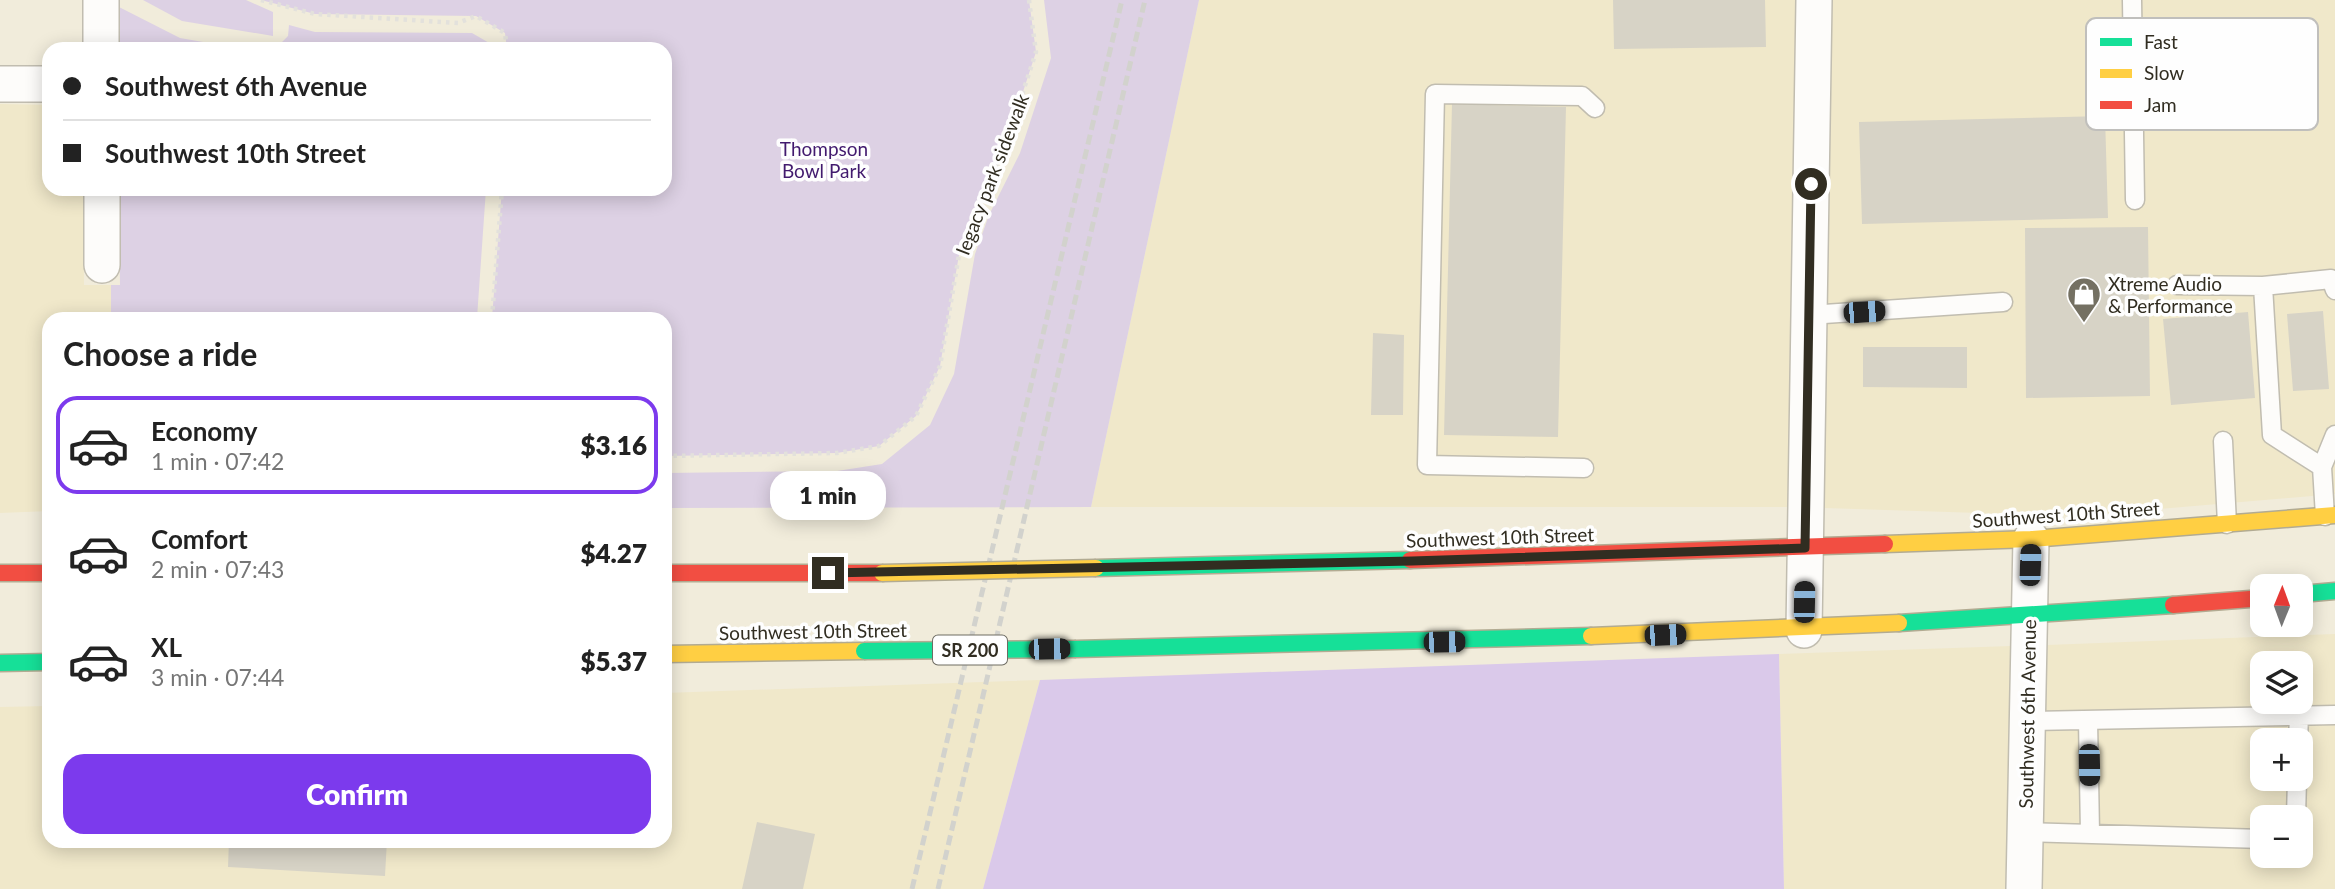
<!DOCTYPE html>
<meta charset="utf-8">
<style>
:root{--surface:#fff;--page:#f2f2f2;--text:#222;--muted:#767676;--line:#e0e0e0;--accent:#7c3aed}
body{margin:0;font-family:Lato,sans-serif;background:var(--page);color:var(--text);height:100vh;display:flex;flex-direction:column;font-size:26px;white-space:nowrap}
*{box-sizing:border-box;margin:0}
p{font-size:23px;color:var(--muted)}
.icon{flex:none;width:38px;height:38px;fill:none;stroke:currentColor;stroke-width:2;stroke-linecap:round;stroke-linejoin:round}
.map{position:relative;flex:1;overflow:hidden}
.side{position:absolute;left:42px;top:312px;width:630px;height:536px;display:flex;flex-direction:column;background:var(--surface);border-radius:21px;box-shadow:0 4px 18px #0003}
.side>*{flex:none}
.guide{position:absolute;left:42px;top:42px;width:630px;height:154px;border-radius:21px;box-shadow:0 4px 18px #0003;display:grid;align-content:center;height:154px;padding:0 21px;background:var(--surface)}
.needle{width:46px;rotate:1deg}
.tools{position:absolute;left:2250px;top:574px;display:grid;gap:14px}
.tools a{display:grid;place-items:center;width:63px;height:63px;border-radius:14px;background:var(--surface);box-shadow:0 4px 18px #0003;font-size:35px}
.end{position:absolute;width:32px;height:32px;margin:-16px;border:9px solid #312d21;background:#fff;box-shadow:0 0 0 4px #fff}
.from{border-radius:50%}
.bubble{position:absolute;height:49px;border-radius:21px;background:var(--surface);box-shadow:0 4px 18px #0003;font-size:23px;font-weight:800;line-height:49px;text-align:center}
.car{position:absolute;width:21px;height:42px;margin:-21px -10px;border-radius:9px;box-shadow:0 0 5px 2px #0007;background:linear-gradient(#222 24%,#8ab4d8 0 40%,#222 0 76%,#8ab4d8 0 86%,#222 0)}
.guide b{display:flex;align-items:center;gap:24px;height:66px;font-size:26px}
.guide b+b{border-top:2px solid var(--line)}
.guide i{width:18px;height:18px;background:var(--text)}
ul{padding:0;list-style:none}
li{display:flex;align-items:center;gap:21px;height:98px;margin:0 14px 10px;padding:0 7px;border:4px solid transparent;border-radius:21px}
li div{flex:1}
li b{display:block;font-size:26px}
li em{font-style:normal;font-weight:800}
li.selected{border-color:var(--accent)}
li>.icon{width:63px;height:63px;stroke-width:1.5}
h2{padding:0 21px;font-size:32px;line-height:84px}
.action{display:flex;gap:14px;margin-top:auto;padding:14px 21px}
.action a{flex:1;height:80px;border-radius:21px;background:var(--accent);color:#fff;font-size:28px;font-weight:800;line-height:80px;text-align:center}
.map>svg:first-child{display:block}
.built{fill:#f0e8ca;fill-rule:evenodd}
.green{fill:#ddd1e4}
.forest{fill:#dac9ea}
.building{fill:#d7d3c6}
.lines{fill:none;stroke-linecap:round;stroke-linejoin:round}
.lane-casing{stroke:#c1bdb0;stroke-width:21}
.street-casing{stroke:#c1bdb0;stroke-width:38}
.fast-casing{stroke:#b2ab92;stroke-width:19}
.slow-casing{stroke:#b2ab92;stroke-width:19}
.jam-casing{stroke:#b2ab92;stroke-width:19}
.path{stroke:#e3e1dc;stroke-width:4.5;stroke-dasharray:3.5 5;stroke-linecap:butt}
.lane{stroke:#fdfcfa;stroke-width:18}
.street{stroke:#fdfcfa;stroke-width:35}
.fast{stroke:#16e098;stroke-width:16}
.slow{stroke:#ffcf43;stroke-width:16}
.jam{stroke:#f24e42;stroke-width:16}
.rail{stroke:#d2d2cd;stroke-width:5;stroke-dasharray:10 5;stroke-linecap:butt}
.fast-bridge-casing{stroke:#b2ab92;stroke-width:19;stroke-linecap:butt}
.slow-bridge-casing{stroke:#b2ab92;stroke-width:19;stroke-linecap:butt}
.fast-bridge{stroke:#16e098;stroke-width:16}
.slow-bridge{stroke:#ffcf43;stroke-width:16}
.route{stroke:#312d21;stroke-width:9}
.labels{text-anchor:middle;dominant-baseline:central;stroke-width:7;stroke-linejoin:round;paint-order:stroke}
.shield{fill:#fefefe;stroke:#6e6c63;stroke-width:2}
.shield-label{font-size:18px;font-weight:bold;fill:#312d21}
.park-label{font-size:19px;fill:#421a6e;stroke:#fefefe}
.street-label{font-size:19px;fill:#312d21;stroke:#fefefe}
.poi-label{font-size:19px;fill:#312d21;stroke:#fefefe;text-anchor:start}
.key{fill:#fefefe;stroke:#c0bfbc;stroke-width:2}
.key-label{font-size:19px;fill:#312d21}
</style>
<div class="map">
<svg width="2335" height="889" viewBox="0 0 2335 889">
<rect width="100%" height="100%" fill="#f1ecdb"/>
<!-- built -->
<path class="built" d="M1199,0H1796L1788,507H1091Z
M1832,0H2335V494L2077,516L1824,508Z
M0,104L49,105V189H83L84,285H111V318H49V511L0,513Z
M2335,634V889H2042L2047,645ZM2263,663H2301V702H2263ZM2263,740H2301V779H2263ZM2263,817H2301V856H2263Z
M2011,646L2006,889H1784L1779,654Z
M1040,680L983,889H0V707L49,706V840H665V693Z"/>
<!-- green -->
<path class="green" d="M143,0H246L273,12V36L182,21Z
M261,0H1029L1036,52L1005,147L976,207L960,249L940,366L916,416L879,446L837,453L665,456V318H492L502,189H665V49H507L505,33L476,16L315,14Z
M1044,0H1199L1091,507L665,508V473L837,471L882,464L930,425L954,374L975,254L989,215L1020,153L1051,58Z
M119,7L180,38L244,49H119Z
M289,25L315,32L472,33L491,44V49H275L288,36Z
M119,189H486L477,318H111V285H120Z"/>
<!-- forest -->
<path class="forest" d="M1779,654L1784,889H983L1040,680Z"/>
<!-- building -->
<path class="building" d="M1613,0H1765L1766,47L1614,49Z
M1452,104L1566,107L1558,437L1444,435Z
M2105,116L2108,218L1862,224L1859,122Z
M2148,227L2150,396L2026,398L2025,228Z
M2323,311L2329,389L2293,391L2287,314Z
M2248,312L2255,398L2171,405L2163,319Z
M1373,333L1404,335L1403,415H1371Z
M1863,347H1967V388L1863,387Z
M757,822L815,834L803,889H742Z
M229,840H387L385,876L228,867Z"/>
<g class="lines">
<!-- lane casing -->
<g class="lane-casing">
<path id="lane" d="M2132,0L2135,200
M2177,285L2263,286
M2335,290L2331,279L2263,286L2272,435L2322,467L2335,435
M1809,315L2003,302
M2223,441L2227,524
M2322,467L2325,516
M1584,468L1427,465L1435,94L1582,96L1595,108
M2088,720L2090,833
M2027,721L2335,715
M2298,740L2299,716
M2296,817L2297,779
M2025,832L2263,839"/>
</g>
<!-- street casing -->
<g class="street-casing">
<path id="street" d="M101,0V49
M0,84H49
M102,189V265
M1804,630L1814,0
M2024,889L2031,539"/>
</g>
<!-- fast casing -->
<g class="fast-casing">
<path id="fast" d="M1096,568L1410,560
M2301,594L2335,591
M1899,623L2173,605
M1076,649L1591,636
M0,663L49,662"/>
</g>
<!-- slow casing -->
<g class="slow-casing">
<path id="slow" d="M1885,544L2031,539L2335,515
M1591,636L1899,623
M665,654L864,651"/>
</g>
<!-- jam casing -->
<g class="jam-casing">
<path id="jam" d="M1410,560L1885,544
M0,573H49
M665,573H882
M2173,605L2263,598"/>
</g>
<!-- path -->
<path class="path" d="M261,0L315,14L458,23L476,16L505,33L507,49
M492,318L502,189
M665,456L837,453L879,446L916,416L940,366L960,249L976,207L1005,147L1036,52L1029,0"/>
<!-- lane -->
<use href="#lane" class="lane"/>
<!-- street -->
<use href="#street" class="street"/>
<!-- fast -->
<use href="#fast" class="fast"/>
<!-- slow -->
<use href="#slow" class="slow"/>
<!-- jam -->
<use href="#jam" class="jam"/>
<!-- rail -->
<path class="rail" d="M912,889L1122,0
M938,889L1145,0"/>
<!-- fast-bridge casing -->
<g class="fast-bridge-casing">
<path id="fast-bridge" d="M864,651L1076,649"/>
</g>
<!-- slow-bridge casing -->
<g class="slow-bridge-casing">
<path id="slow-bridge" d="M882,573L1096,568"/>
</g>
<!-- fast-bridge -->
<use href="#fast-bridge" class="fast-bridge"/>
<!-- slow-bridge -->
<use href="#slow-bridge" class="slow-bridge"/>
</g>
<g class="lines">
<!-- route -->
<path class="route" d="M828,573L1412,561L1805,548L1811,184"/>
</g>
<!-- icons -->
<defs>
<g id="shop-pin" transform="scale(1.75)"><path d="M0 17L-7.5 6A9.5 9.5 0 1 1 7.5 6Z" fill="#747062" stroke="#fefefe"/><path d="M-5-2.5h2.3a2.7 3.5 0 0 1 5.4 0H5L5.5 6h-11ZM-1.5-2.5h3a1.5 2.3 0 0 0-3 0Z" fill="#fff"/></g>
</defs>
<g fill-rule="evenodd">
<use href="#shop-pin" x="2084" y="294"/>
</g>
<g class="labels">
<!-- shield labels -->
<rect class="shield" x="933" y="635.5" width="74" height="29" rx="5"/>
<g class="shield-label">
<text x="970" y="650">SR 200</text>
</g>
<!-- park labels -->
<g class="park-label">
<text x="824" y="148">Thompson<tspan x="824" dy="22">Bowl Park</tspan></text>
</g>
<!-- street labels -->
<g class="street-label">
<text transform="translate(992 174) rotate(-69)">legacy park sidewalk</text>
<text transform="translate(2066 514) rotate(-4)">Southwest 10th Street</text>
<text transform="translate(1500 537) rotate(-2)">Southwest 10th Street</text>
<text transform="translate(813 631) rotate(-1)">Southwest 10th Street</text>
<text transform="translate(2027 714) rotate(-89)">Southwest 6th Avenue</text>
</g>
<!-- poi labels -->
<g class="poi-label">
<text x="2108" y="283">Xtreme Audio<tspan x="2108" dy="22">&amp; Performance</tspan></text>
</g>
</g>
<!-- legend -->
<rect x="2086" y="18" width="232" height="112" rx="10" class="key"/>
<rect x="2100" y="38" width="32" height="8" fill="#16e098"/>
<rect x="2100" y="69" width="32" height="9" fill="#ffcf43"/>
<rect x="2100" y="101" width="32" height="8" fill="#f24e42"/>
<g class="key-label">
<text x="2144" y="49">Fast</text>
<text x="2144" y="80">Slow</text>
<text x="2144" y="112">Jam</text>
</g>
</svg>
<div class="tools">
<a><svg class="needle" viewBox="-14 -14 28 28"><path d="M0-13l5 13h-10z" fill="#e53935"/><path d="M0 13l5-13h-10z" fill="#767676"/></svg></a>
<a><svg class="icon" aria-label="layers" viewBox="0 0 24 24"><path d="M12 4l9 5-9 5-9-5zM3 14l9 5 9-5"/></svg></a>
<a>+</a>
<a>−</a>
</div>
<i class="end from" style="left:1811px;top:184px"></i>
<i class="end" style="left:828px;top:573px"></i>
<div class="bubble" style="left:770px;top:471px;width:116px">1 min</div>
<i class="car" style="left:1864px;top:312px;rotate:86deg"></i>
<i class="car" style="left:2030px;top:565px;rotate:2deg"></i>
<i class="car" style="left:1804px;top:602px;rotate:1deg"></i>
<i class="car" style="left:1665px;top:635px;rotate:88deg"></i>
<i class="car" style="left:1444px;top:642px;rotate:89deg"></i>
<i class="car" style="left:1049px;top:649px;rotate:89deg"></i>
<i class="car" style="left:2089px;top:765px;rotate:179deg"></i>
<div class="guide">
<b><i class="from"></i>Southwest 6th Avenue</b>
<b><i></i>Southwest 10th Street</b>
</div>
<section class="side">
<h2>Choose a ride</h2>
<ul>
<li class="selected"><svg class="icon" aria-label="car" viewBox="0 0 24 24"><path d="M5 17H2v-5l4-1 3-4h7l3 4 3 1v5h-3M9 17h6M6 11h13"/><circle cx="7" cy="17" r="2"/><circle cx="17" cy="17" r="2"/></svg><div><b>Economy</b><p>1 min · 07:42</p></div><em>$3.16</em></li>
<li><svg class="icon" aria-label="car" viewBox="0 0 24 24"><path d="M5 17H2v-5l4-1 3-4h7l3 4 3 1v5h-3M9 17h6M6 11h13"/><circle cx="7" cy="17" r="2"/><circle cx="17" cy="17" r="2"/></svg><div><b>Comfort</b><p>2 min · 07:43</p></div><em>$4.27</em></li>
<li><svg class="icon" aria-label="car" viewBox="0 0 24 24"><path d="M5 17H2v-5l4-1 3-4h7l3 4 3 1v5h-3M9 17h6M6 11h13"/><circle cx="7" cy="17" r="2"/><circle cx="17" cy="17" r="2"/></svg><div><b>XL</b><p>3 min · 07:44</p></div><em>$5.37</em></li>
</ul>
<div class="action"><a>Confirm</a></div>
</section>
</div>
